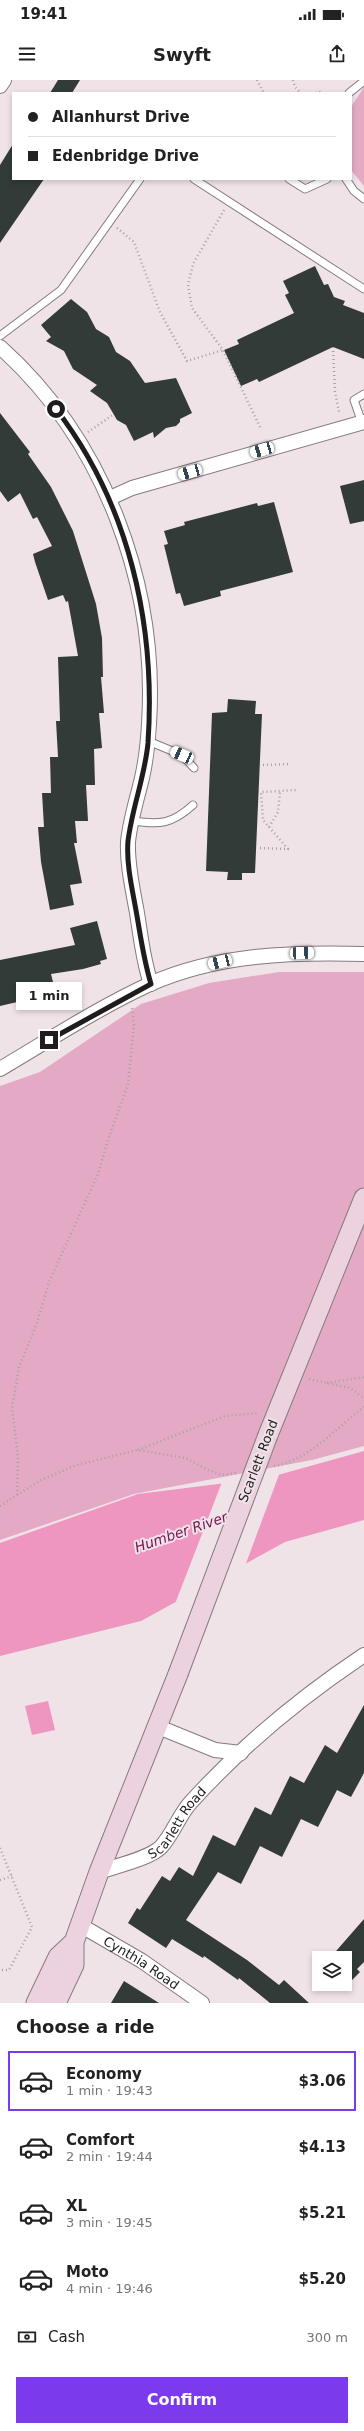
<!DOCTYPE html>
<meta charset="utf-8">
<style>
:root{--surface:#fff;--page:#f6f6f6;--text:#222;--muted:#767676;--line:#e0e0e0;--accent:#7c3aed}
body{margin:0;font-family:"DejaVu Sans",sans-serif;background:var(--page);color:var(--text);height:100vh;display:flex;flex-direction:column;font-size:15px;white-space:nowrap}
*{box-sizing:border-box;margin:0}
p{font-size:13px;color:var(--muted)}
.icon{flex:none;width:22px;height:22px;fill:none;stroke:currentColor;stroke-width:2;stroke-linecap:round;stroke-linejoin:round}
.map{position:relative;height:1923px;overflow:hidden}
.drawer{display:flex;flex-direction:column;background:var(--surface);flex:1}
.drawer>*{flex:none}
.hud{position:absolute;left:12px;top:12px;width:340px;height:88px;border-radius:0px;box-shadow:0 2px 6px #0003;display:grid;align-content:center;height:88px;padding:0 16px;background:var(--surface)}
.tools{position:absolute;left:312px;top:1871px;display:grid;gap:8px}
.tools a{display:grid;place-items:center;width:40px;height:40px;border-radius:0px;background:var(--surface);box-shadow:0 2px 6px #0003;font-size:20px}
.end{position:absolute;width:18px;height:18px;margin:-9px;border:5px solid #201c1e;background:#fff;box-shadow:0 0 0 2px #fff}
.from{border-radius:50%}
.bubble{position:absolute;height:28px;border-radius:0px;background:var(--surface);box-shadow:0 2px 6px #0003;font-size:13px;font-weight:700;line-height:28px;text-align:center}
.car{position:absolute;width:12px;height:24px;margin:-12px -6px;border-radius:5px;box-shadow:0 0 3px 1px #0007;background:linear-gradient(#fff 24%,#345 0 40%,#fff 0 76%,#345 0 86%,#fff 0)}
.hud b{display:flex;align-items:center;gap:14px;height:38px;font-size:15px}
.hud b+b{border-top:1px solid var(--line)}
.hud i{width:10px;height:10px;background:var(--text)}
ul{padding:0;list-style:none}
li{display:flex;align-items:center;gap:12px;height:60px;margin:0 8px 6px;padding:0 8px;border:2px solid transparent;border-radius:0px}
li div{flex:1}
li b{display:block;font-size:15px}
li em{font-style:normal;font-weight:700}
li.selected{border-color:var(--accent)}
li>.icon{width:36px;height:36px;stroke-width:1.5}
h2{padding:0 16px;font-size:18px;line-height:48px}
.pay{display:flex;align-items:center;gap:10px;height:44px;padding:0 16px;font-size:15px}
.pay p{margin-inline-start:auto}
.cta{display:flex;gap:8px;margin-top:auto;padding:8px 16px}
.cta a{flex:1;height:46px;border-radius:0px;background:var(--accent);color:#fff;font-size:16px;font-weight:700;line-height:46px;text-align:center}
.status{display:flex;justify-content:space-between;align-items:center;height:28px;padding:0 20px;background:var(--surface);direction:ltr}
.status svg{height:11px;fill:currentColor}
header{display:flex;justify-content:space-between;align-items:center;height:52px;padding:0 16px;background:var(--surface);font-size:18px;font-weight:700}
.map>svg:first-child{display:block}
.green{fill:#e4aac5}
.water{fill:#ee95c0}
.pier{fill:#efe3e8}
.building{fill:#323b37}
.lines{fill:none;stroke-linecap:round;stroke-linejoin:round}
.service-casing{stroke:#857b7f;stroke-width:9}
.minor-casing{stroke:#857b7f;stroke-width:16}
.secondary-casing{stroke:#857b7f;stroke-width:21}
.path{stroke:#aaa0a4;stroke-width:2.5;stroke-dasharray:1 3;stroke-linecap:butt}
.service{stroke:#fff;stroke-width:7}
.minor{stroke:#fff;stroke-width:14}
.secondary{stroke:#ecd2df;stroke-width:19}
.secondary-bridge-casing{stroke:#857b7f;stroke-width:21;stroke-linecap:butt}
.secondary-bridge{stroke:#ecd2df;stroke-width:19}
.route{stroke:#201c1e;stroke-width:5}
.labels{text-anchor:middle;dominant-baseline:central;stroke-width:4;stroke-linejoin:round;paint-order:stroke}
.street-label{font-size:13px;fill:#201c1e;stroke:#efe3e8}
.water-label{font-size:14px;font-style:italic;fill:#7a1352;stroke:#efe3e8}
</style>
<div class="status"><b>19:41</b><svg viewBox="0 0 49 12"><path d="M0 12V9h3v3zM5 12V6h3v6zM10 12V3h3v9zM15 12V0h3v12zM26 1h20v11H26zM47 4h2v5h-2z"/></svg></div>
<header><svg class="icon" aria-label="menu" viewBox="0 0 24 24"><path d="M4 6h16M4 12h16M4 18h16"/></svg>Swyft<svg class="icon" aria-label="share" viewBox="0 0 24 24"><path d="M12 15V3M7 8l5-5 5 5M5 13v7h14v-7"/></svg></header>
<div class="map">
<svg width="364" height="1923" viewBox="0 0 364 1923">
<rect width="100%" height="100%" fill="#efe3e8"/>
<!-- green -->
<path class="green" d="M364,7V106L351,90V27Z
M279,892H364V1366L312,1380L134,1414L0,1460V1006L40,992L141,924L209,903Z"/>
<!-- water -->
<path class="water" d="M364,1371V1440L285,1462L141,1541L0,1576V1463L138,1414L267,1398Z
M48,1621L55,1650L32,1655L25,1626Z"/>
<!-- pier -->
<path class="pier" d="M280,1392L245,1486L175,1524L222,1402L267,1396Z"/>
<!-- building -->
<path class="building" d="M58,0H80L72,13H50Z
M13,64V99H44L0,163V85Z
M315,186L324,205L328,204L334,217L345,221L343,225L364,233V279L333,267L259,302L257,299L241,306L224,270L239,264L237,260L294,233L285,215L289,213L283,201Z
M71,219L87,232L96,249L109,257L116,272L130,281L145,303L176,298L192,333L180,339V342L176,346L166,348L154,358L153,352L134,361L126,345L117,340L107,323L90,311L97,305L73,289L64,271L46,261L51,257L41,245Z
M0,333L30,372L28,374L51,407L73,451L96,524L102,558L103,597H101L104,633H99L102,668L94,669L95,705H86L88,741H75L77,763H74L82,803L70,805L74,825L50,830L41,782L38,747H44L42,713H51L50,677H58L56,641H60L58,577L78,576L68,521L66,522L63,515L48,520L35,482L33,474L52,466L37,437L33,439L20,413L8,422L0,411Z
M364,400V441L350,444L340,406Z
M274,422L293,492L220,511L221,516L184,526L180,513L176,514L164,465L168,464L164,451L185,445L184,442L257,423L258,426Z
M228,619L256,621L255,634H262L255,793H242V800H227L228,792L206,791L212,633L227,632Z
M97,841L107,879L100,881L101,884L83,889L51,894L54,906L29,911L30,919L0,926V880L75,865L70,848Z
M364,1625V1693L351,1717L337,1710L318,1747L301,1739L282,1777L260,1766L241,1804L218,1792L186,1840L247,1880L279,1905L284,1900L309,1923H270L239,1898L238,1900L204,1876L203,1878L172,1859L166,1868L128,1843L137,1828L140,1830L162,1796L170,1801L179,1787L193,1796L213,1755L235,1766L255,1727L271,1735L290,1696L304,1703L325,1665L337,1673Z
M364,1839V1882L357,1889L360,1892L345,1907V1878H330Z
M124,1901L159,1923H111Z"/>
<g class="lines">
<!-- service casing -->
<g class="service-casing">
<path id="service" d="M349,13L364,1
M194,99L364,209
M289,99L305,109L327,99
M346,99L354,111L364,119
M0,256L61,210L140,99
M362,343L354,320L364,314
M148,661L182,675L194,688
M133,741C160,745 172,744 193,725"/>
</g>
<!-- minor casing -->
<g class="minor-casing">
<g id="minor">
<path d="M0,6L4,0"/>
<path d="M0,267C104,360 158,505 149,644C148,662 146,680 142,698C137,719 130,741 128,762C127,785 133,810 137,833C141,858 143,880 151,904"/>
<path d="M110,418L132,408L364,342"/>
<path d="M0,989C49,960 98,928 150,904C217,874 292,872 364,874"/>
<path d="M156,1646L215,1670L241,1673"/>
<path id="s1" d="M99,1792C115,1786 149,1779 161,1767C173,1754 179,1735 191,1722C242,1666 301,1617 364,1575"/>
<path id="s2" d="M80,1845L142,1881L202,1923"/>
</g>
</g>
<!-- secondary casing -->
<g class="secondary-casing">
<path id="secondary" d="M268,1355L364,1118
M36,1923L58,1877L74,1862
M56,1923L74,1885V1862L99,1792L178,1594"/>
</g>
<!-- path -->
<path class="path" d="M257,0L264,13
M293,0L295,7L301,13
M316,13L319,11L321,13
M224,130L193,184L188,205L192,228L223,270L261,349
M117,148L134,162L160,232L187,281L223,270
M333,267L335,312L339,332
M88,352L114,334
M263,685L291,684
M269,747L278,732L280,711
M260,768L288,769L263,740L261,712L297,710
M309,1299L350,1308L364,1318
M327,1303L364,1297
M138,1370L225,1336L258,1333
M274,1386C309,1380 336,1348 364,1327
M17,1415L18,1377L12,1328L19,1287L36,1246L49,1202L98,1094L108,1060L128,1004L134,945L132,928
M0,1426L39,1401L76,1385L138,1370L186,1378L206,1389L222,1395L236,1393
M0,1768L32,1847L9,1890H0
M0,1800L12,1796"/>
<!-- service -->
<use href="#service" class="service"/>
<!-- minor -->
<use href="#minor" class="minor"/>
<!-- secondary -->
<use href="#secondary" class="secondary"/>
<!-- secondary-bridge casing -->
<g class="secondary-bridge-casing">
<path id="secondary-bridge" d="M178,1594L268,1355"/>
</g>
<!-- secondary-bridge -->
<use href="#secondary-bridge" class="secondary-bridge"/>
</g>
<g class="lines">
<!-- route -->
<path class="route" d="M49,960L151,904C144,881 141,859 137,836C133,812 126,785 128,761C132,728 145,696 148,663C156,544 129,424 56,329"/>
</g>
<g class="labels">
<!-- street labels -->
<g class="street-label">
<text transform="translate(258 1381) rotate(-69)">Scarlett Road</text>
<text stroke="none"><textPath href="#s1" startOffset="96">Scarlett Road</textPath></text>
<text stroke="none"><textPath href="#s2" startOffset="72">Cynthia Road</textPath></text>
</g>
<!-- water labels -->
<g class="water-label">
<text transform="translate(181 1452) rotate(-19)">Humber River</text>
</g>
</g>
</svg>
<div class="tools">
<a><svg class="icon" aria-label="layers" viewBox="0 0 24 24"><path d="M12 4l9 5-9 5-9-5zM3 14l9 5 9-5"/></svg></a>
</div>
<i class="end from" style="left:56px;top:329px"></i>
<i class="end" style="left:49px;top:960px"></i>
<div class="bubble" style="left:16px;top:902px;width:66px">1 min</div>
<i class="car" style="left:262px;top:370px;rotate:254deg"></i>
<i class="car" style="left:190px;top:392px;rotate:254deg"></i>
<i class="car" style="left:182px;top:675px;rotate:294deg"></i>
<i class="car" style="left:302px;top:873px;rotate:88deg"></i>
<i class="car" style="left:220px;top:882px;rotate:256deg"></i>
<div class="hud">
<b><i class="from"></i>Allanhurst Drive</b>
<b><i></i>Edenbridge Drive</b>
</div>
</div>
<section class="drawer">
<h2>Choose a ride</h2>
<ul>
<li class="selected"><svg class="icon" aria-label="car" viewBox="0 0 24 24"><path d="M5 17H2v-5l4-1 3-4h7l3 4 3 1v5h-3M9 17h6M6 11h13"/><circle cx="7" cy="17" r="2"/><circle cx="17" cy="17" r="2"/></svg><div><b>Economy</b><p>1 min · 19:43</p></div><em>$3.06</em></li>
<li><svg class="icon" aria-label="car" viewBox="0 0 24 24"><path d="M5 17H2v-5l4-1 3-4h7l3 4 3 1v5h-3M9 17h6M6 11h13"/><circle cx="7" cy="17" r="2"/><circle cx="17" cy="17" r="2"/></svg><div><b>Comfort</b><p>2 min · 19:44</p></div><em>$4.13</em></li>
<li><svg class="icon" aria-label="car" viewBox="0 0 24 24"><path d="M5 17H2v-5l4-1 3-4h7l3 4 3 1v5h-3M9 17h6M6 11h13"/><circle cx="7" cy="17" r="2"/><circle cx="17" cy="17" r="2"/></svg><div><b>XL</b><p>3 min · 19:45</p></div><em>$5.21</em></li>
<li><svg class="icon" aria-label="car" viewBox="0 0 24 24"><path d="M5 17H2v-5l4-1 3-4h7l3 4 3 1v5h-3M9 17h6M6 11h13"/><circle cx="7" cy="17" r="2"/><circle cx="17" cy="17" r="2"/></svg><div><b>Moto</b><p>4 min · 19:46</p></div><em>$5.20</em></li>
</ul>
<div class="pay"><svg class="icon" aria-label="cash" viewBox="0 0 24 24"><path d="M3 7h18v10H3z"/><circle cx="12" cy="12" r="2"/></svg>Cash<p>300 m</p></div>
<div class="cta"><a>Confirm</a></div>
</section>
